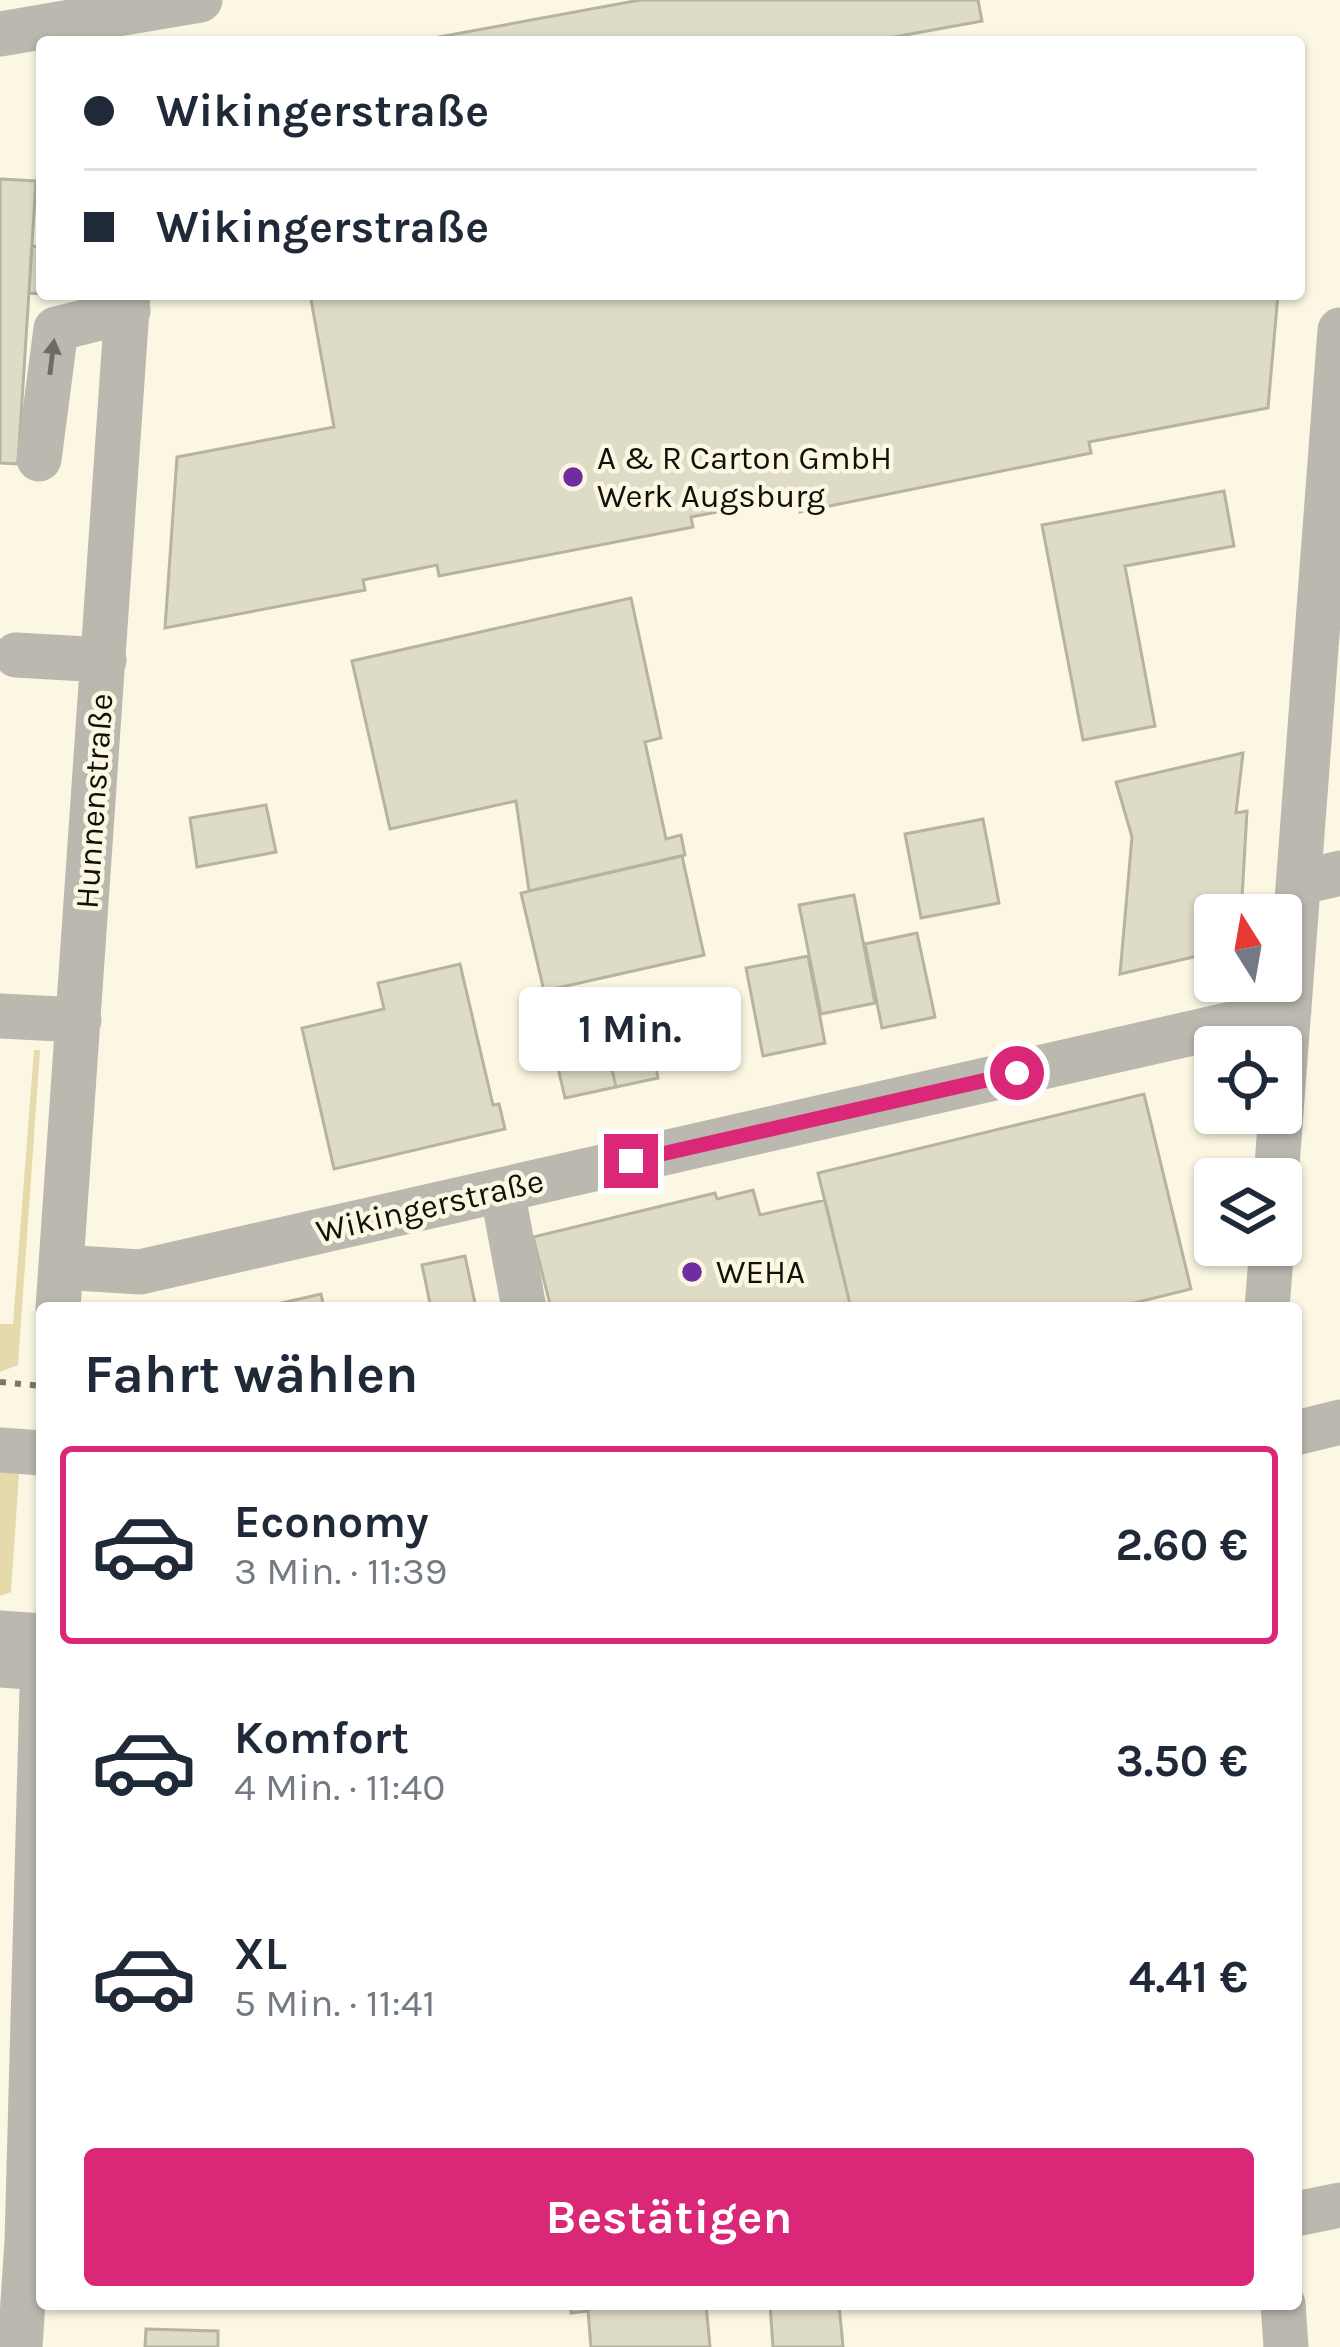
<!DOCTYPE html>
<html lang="de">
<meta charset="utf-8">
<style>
:root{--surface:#fff;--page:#f6f6f7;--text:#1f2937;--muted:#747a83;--line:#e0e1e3;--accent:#db2777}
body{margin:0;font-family:Karla,sans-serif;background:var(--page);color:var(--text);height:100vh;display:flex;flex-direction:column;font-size:45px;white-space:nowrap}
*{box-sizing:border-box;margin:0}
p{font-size:39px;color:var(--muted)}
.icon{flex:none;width:66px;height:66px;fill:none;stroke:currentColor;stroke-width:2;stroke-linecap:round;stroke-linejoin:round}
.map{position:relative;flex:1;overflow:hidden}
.drawer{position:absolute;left:36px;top:1302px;width:1266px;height:1008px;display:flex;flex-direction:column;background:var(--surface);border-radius:12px;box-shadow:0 3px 9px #0004}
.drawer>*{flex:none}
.banner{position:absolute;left:36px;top:36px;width:1269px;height:264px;border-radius:12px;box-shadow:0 3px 9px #0004;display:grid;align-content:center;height:264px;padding:0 48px;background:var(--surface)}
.needle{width:78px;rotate:349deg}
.fabs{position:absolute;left:1194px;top:894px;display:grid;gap:24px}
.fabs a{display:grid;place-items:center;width:108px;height:108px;border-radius:12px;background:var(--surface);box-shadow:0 3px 9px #0004;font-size:60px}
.end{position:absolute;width:54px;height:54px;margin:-27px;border:15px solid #db2777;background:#fff;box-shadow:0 0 0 6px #fff}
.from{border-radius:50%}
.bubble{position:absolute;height:84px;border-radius:12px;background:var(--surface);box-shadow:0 3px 9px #0004;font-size:39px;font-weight:700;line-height:84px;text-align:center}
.banner b{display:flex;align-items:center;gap:42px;height:114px;font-size:45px}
.banner b+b{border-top:3px solid var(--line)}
.banner i{width:30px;height:30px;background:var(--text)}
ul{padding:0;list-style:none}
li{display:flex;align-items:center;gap:36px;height:198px;margin:0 24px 18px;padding:0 24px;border:6px solid transparent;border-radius:12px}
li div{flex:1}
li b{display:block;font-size:45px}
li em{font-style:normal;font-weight:700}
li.active{border-color:var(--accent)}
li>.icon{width:108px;height:108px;stroke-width:1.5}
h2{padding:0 48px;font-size:54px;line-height:144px}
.action{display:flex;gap:24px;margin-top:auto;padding:24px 48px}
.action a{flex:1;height:138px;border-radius:12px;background:var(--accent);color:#fff;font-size:48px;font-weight:700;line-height:138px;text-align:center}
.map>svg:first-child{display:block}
.green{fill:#e4daab}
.building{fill:#dedbc7;stroke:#b6b3a0;stroke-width:3}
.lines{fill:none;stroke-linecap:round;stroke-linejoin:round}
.path{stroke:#7b786c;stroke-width:6;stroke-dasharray:6 9;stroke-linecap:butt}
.minor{stroke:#bab8af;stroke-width:45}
.oneway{fill:#6e6c65}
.route{stroke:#db2777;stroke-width:15}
.poi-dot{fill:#712ca0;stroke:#fbf7e3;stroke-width:4.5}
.labels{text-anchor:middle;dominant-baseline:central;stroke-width:9;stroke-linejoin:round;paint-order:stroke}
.poi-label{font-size:33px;fill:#12100a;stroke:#fbf7e3;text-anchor:start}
.street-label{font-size:33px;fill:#12100a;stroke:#fbf7e3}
</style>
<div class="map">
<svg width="1340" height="2347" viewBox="0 0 1340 2347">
<rect width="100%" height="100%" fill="#fbf7e3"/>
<!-- green -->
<path class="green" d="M34,1050H40L18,1365L0,1372V1324H13Z
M12,1468L19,1474L11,1592L0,1596V1469Z"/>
<!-- building -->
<path class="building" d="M640,0H978L982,21L867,42L417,41Z
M0,179L36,181L18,464L0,463Z
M32,246L42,247V294L29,293Z
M310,294H1278L1268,408L1089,442L1091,453L800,512L797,497L691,517L693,527L439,576L437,565L363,580L365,590L165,628L177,457L334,427Z
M1224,491L1234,546L1125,566L1155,726L1083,740L1042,525Z
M631,598L661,738L645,742L666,839L681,835L685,855L529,891L516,801L390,829L352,661Z
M1243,753L1236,813L1247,811L1241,915H1215V952L1120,974L1132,837L1116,782Z
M266,805L276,852L197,867L190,818Z
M983,819L999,903L921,918L905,834Z
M682,856L704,955L544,991L521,893Z
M854,895L875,1003L821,1014L799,905Z
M917,933L935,1017L882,1028L865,944Z
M808,956L825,1043L763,1056L746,968Z
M460,964L493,1105L499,1104L505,1129L334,1169L302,1028L384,1009L378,983Z
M654,1023L660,1049L653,1051L658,1078L616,1087L604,1034Z
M604,1034L616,1087L565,1098L553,1046Z
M1144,1094L1191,1289L1114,1308H851L818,1173Z
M753,1190L760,1215L825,1200L851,1308H551L533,1237L715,1193L717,1199Z
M465,1256L476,1308H431L422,1265Z
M321,1294L324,1308H264V1307Z
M571,2304H706L710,2347H591L588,2311L571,2313Z
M770,2304H839L843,2347H773Z
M146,2329L218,2331V2347H145Z"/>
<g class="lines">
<!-- path -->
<path class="path" d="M0,1382L42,1386"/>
<!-- minor -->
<path class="minor" d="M0,34L200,0
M39,459L56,329L128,311
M16,655L104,660
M1299,883L1340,873
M0,1016L79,1020
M1276,1179L1340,330
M502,1190L524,1308
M61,1267L140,1272L1289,1011
M58,1308L128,294
M1267,1308L1272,1245
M1296,1433L1340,1422
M0,1450L42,1453
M0,1633L42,1636
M0,1665L42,1668
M1296,2214L1340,2205
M1283,2304L1286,2347
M20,2347L27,2242L42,1689"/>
</g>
<!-- one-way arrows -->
<defs><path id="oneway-solid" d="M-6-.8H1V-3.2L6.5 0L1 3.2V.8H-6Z" transform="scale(3)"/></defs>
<use class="oneway" href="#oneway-solid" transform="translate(52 357) rotate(-83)"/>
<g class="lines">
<!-- route -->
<path class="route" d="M631,1161L1017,1073"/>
</g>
<!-- markers -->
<g class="poi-dot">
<circle cx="573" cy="477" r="12"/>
<circle cx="692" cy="1272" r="12"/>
</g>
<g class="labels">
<!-- poi labels -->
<g class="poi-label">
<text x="597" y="458">A &amp; R Carton GmbH<tspan x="597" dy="38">Werk Augsburg</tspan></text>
<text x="716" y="1272">WEHA</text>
</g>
<!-- street labels -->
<g class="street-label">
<text transform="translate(94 801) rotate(-86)">Hunnenstraße</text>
<text transform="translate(430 1206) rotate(-13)">Wikingerstraße</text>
</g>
</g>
</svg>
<div class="fabs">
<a><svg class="needle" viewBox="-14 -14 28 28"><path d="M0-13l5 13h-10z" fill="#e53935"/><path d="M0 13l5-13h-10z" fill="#747a83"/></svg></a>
<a><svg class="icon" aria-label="locate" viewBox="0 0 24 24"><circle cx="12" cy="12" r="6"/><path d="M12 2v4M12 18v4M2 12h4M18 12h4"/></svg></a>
<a><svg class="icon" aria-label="layers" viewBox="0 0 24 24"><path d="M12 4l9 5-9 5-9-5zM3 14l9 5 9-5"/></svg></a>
</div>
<i class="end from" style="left:1017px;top:1073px"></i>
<i class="end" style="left:631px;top:1161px"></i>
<div class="bubble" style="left:519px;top:987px;width:222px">1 Min.</div>
<div class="banner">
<b><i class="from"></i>Wikingerstraße</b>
<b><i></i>Wikingerstraße</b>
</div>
<section class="drawer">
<h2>Fahrt wählen</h2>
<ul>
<li class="active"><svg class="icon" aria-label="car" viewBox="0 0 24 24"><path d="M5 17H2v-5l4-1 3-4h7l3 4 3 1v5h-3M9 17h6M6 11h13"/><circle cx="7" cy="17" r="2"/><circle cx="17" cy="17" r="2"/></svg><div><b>Economy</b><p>3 Min. · 11:39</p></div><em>2.60 €</em></li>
<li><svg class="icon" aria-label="car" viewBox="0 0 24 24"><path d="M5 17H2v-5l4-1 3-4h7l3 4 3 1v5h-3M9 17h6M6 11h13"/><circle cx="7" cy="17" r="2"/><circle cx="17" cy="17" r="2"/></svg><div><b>Komfort</b><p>4 Min. · 11:40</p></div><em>3.50 €</em></li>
<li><svg class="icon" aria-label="car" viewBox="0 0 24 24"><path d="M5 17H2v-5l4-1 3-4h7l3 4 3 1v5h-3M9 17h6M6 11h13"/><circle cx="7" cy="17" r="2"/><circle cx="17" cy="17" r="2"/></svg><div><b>XL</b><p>5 Min. · 11:41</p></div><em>4.41 €</em></li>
</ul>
<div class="action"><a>Bestätigen</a></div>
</section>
</div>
